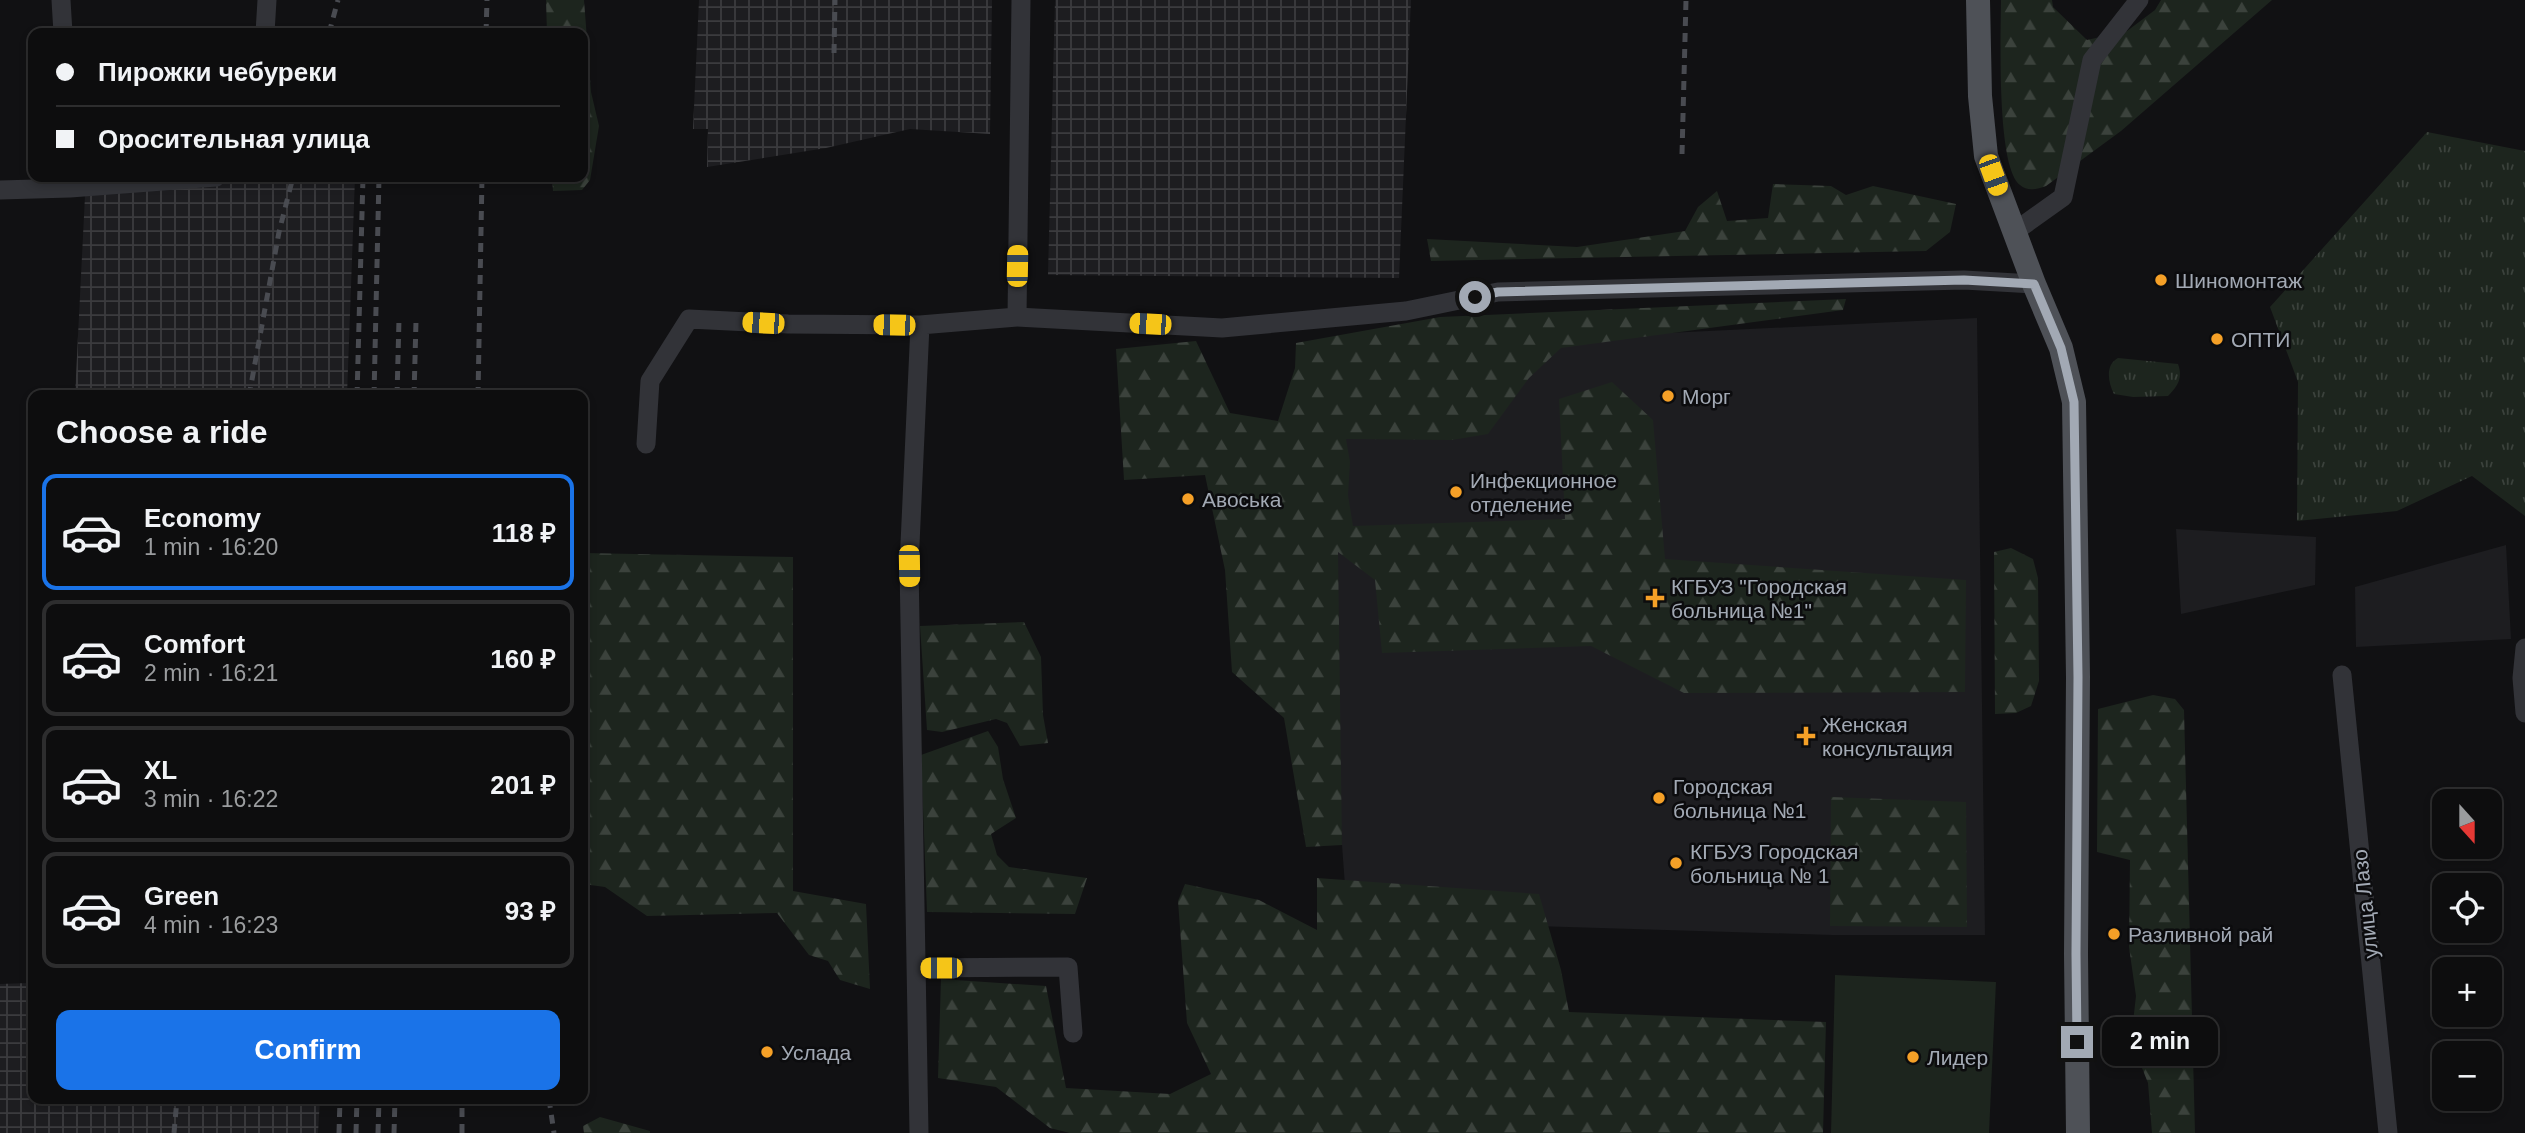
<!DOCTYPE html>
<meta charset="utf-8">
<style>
:root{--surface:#0d0d0e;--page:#161617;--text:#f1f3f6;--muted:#9a9c9e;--line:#2d2d2e;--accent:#1a73e8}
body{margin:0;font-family:Helvetica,sans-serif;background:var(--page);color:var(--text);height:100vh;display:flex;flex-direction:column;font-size:26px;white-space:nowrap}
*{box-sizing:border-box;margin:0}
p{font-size:23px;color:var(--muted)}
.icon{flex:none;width:38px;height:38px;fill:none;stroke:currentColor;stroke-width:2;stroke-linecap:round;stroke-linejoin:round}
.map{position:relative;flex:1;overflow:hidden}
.sheet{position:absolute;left:28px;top:390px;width:560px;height:714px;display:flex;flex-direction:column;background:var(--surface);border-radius:14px;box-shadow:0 4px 10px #0003,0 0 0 2px var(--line)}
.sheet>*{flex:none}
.banner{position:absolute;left:28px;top:28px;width:560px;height:154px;border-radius:14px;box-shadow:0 4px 10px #0003,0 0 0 2px var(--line);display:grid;align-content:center;height:154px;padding:0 28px;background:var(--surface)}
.needle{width:46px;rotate:159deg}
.tools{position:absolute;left:2432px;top:789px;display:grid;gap:14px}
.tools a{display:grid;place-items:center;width:70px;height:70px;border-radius:14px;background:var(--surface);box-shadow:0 4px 10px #0003,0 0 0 2px var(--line);font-size:35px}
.end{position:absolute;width:32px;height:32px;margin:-16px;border:9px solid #a2a9b4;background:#111;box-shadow:0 0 0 4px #111}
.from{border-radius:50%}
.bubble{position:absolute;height:49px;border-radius:14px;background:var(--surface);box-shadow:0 4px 10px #0003,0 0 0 2px var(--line);font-size:23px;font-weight:700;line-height:49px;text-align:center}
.car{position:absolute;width:21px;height:42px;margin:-21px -10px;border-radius:9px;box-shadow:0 0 5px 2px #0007;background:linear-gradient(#f5c518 24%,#345 0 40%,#f5c518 0 76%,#345 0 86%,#f5c518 0)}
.banner b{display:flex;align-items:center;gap:24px;height:66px;font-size:26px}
.banner b+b{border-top:2px solid var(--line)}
.banner i{width:18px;height:18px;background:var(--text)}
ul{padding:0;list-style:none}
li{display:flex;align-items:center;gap:21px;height:116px;margin:0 14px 10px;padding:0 14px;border:4px solid var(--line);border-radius:14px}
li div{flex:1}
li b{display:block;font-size:26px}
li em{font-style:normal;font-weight:700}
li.selected{border-color:var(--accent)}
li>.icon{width:63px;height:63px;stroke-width:1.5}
h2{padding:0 28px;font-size:32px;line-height:84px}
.primary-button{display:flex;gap:14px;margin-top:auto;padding:14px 28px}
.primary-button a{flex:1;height:80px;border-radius:14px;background:var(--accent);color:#fff;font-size:28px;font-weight:700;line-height:80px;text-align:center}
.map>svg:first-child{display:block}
.built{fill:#1d1d20}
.industrial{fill:url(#industrial-grid)}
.grass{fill:url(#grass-tufts)}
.forest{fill:url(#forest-firs)}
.pitch{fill:#1d251e}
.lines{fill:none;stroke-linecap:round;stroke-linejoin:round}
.minor{stroke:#323338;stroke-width:19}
.major{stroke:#4e5157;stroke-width:24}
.rail{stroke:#494b51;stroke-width:5;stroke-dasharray:9 7;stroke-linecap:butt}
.route{stroke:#a2a9b4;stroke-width:9}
.poi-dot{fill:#f5a027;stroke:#0c0c0e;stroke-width:2.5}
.labels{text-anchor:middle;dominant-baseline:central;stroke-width:5;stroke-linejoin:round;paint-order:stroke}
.poi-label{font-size:21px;fill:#a2a9b4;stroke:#0c0c0e;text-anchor:start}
.street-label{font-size:21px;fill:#a2a9b4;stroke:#0c0c0e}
</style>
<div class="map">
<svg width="2525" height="1133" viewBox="0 0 2525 1133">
<defs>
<pattern id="industrial-grid" width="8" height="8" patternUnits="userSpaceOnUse" patternTransform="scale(1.75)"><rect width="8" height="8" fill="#1d1d20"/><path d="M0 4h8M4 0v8" fill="none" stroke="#3b3b3e"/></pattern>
<pattern id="grass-tufts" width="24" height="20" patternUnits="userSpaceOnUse" patternTransform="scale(1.75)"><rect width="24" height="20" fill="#1d251e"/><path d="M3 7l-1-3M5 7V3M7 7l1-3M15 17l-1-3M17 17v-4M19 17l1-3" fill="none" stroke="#3b423c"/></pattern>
<pattern id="forest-firs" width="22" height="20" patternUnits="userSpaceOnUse" patternTransform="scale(1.75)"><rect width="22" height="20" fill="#1d251e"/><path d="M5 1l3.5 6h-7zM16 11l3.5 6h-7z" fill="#3b423c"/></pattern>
</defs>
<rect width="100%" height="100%" fill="#111113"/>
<!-- built -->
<path class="built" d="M1977,318L1985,935H1832L1535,926L1347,913L1342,845L1317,350Z
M2176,529L2316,537L2315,585L2181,614Z
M2506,545L2511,639L2356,647L2355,587Z"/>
<!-- industrial -->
<path class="industrial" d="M699,0H992L990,134L910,129L826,148L707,167L708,129H693Z
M1055,0H1411L1399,278L1048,275Z
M287,177H355L347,395L75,396L85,196Z
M33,950V1099H320L318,1133H0V984L29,983V952Z"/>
<!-- grass -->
<path class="grass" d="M2427,132L2525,151V516L2472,476L2397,511L2297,521L2298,382L2270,307Z
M2118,358L2178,364C2183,378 2178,386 2168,396L2133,397L2114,394C2108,382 2105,365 2118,358Z"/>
<!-- forest -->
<path class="forest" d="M546,0H584L591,92L599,126L590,180L582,190L553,191L552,177H583V33H547Z
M2001,0H2052L2053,7L2087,40L2127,31L2155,10L2161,0H2272L2121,131L2046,186C2037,189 2028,192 2020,185C1996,166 2001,34 2001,0Z
M1773,184L1831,186L1846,195L1873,186L1956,204L1950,232L1926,251L1431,261L1427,239L1577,247L1685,231L1698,207L1717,191L1727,221L1768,218Z
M1846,299L1843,310L1561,348L1529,378L1488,434L1452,440L1346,439L1350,462L1348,495L1353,526L1565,519L1559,399L1612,382L1653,420L1665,559L1966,580L1965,692L1684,693L1591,646L1382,653L1375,580L1338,552L1342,845L1306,847L1284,718L1232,672L1225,570L1205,475L1124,480L1116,349L1196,341L1230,413L1278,421L1295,368L1296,343L1440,317Z
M2011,548L2033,559L2038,578L2039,681L2031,706L2016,713L1995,714L1994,552Z
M583,553L793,557V891L866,904L870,989L840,980L828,961L809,955L777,913L647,916L605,887L583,884Z
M1024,622L1041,657L1043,715L1048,743L1020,746L1007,723L996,719L942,732L927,730L920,626Z
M2153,695L2175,699L2184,710L2195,1133H2152L2148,1083L2131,1040L2136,996L2129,947L2130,860L2097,852L2098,709Z
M988,731L998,747L1003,779L1016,818L991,834L997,855L1009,867L1087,878L1075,914L927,912L921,755Z
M1831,797L1966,802L1967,927L1830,926Z
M1317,878L1539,894L1561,970L1569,1012L1826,1022L1823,1133H1070L1050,1128L996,1087L938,1078L941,979L1046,986L1066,1088L1170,1094L1211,1074L1187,1023L1178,901L1185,884L1259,900L1317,930Z
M600,1117L650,1131V1133H584L583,1126Z"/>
<!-- pitch -->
<path class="pitch" d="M1835,975L1996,982L1989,1133H1831Z"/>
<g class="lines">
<!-- minor -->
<path class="minor" d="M61,0L63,33
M265,33L267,0
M0,190L70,188L216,177
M2014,232L2063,197L2092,60L2139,0
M1017,317L1021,0
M646,444L650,381L689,319L788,324L920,325
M2525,648L2522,678L2525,713
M2342,675L2388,1133
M916,968L1068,967L1073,1033
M919,1133L909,566L920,325L1017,317L1222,328L1406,311L1498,292L1964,280L2034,284"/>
<!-- major -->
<path class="major" d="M1978,0L1980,96L1986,156L2034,284L2061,348L2074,402L2078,677L2076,954L2078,1133"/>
<!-- rail -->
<path class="rail" d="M329,33L338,0
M486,33L487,0
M834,53L835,0
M1682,154L1686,0
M249,396L279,232L293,177
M357,396L363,177
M374,396L379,177
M397,396L399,319
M414,396L416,321
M478,396L482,177
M549,1099L554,1133
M174,1133L177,1099
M339,1133L340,1099
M356,1133L357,1099
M378,1133L379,1099
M394,1133L395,1099
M462,1133V1099"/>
</g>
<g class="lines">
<!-- route -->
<path class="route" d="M1475,297L1498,292L1964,280L2034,284L2061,348L2074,402L2078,677L2076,954L2077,1042"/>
</g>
<!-- markers -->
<g class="poi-dot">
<circle cx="2161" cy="280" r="7"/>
<circle cx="2217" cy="339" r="7"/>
<circle cx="1668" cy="396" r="7"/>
<circle cx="1456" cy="492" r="7"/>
<circle cx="1188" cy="499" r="7"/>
<path d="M1651.5 587.5h7v7h7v7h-7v7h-7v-7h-7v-7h7z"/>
<path d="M1802.5 725.5h7v7h7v7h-7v7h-7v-7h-7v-7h7z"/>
<circle cx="1659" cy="798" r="7"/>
<circle cx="1676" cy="863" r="7"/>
<circle cx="2114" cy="934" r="7"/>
<circle cx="767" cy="1052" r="7"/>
<circle cx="1913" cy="1057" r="7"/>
</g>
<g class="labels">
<!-- poi labels -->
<g class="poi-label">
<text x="2175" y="280">Шиномонтаж</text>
<text x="2231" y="339">ОПТИ</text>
<text x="1682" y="396">Морг</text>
<text x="1470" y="480">Инфекционное<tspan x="1470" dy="24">отделение</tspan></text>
<text x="1202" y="499">Авоська</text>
<text x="1671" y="586">КГБУЗ "Городская<tspan x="1671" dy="24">больница №1"</tspan></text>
<text x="1822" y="724">Женская<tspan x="1822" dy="24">консультация</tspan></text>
<text x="1673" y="786">Городская<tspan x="1673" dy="24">больница №1</tspan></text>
<text x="1690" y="851">КГБУЗ Городская<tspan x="1690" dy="24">больница № 1</tspan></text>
<text x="2128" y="934">Разливной рай</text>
<text x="781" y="1052">Услада</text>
<text x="1927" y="1057">Лидер</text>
</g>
<!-- street labels -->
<g class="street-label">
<text transform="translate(2365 904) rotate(-96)">улица Лазо</text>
</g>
</g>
</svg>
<div class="tools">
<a><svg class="needle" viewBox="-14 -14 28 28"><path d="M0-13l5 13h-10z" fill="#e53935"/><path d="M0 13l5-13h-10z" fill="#9a9c9e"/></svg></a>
<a><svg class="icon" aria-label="locate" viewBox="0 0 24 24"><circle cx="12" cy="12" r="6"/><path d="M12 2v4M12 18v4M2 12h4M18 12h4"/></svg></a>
<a>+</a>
<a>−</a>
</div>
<i class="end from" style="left:1475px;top:297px"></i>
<i class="end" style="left:2077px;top:1042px"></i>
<div class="bubble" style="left:2102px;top:1017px;width:116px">2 min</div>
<i class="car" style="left:1993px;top:175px;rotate:160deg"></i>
<i class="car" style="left:1017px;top:266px;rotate:1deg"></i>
<i class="car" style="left:763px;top:323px;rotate:273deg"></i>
<i class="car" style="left:1150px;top:324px;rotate:273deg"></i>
<i class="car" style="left:894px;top:325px;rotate:271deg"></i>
<i class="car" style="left:909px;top:566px;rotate:179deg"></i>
<i class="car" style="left:941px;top:968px;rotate:270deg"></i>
<div class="banner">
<b><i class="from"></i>Пирожки чебуреки</b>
<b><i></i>Оросительная улица</b>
</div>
<section class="sheet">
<h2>Choose a ride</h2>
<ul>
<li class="selected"><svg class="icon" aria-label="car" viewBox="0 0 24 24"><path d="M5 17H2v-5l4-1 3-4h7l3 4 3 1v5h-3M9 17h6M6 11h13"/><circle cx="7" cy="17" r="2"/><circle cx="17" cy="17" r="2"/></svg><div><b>Economy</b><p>1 min · 16:20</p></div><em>118 ₽</em></li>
<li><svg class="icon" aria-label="car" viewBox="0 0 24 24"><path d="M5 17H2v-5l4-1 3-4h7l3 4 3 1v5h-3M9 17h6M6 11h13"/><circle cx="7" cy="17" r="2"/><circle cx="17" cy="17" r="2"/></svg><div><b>Comfort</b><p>2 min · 16:21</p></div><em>160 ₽</em></li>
<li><svg class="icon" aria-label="car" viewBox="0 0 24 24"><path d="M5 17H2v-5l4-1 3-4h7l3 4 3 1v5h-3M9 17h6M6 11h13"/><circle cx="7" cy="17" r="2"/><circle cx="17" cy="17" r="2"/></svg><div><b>XL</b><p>3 min · 16:22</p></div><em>201 ₽</em></li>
<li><svg class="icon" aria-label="car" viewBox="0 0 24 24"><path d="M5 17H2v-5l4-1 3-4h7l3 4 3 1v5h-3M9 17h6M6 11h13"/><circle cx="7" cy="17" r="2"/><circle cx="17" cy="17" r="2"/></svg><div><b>Green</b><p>4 min · 16:23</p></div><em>93 ₽</em></li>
</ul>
<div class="primary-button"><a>Confirm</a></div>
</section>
</div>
